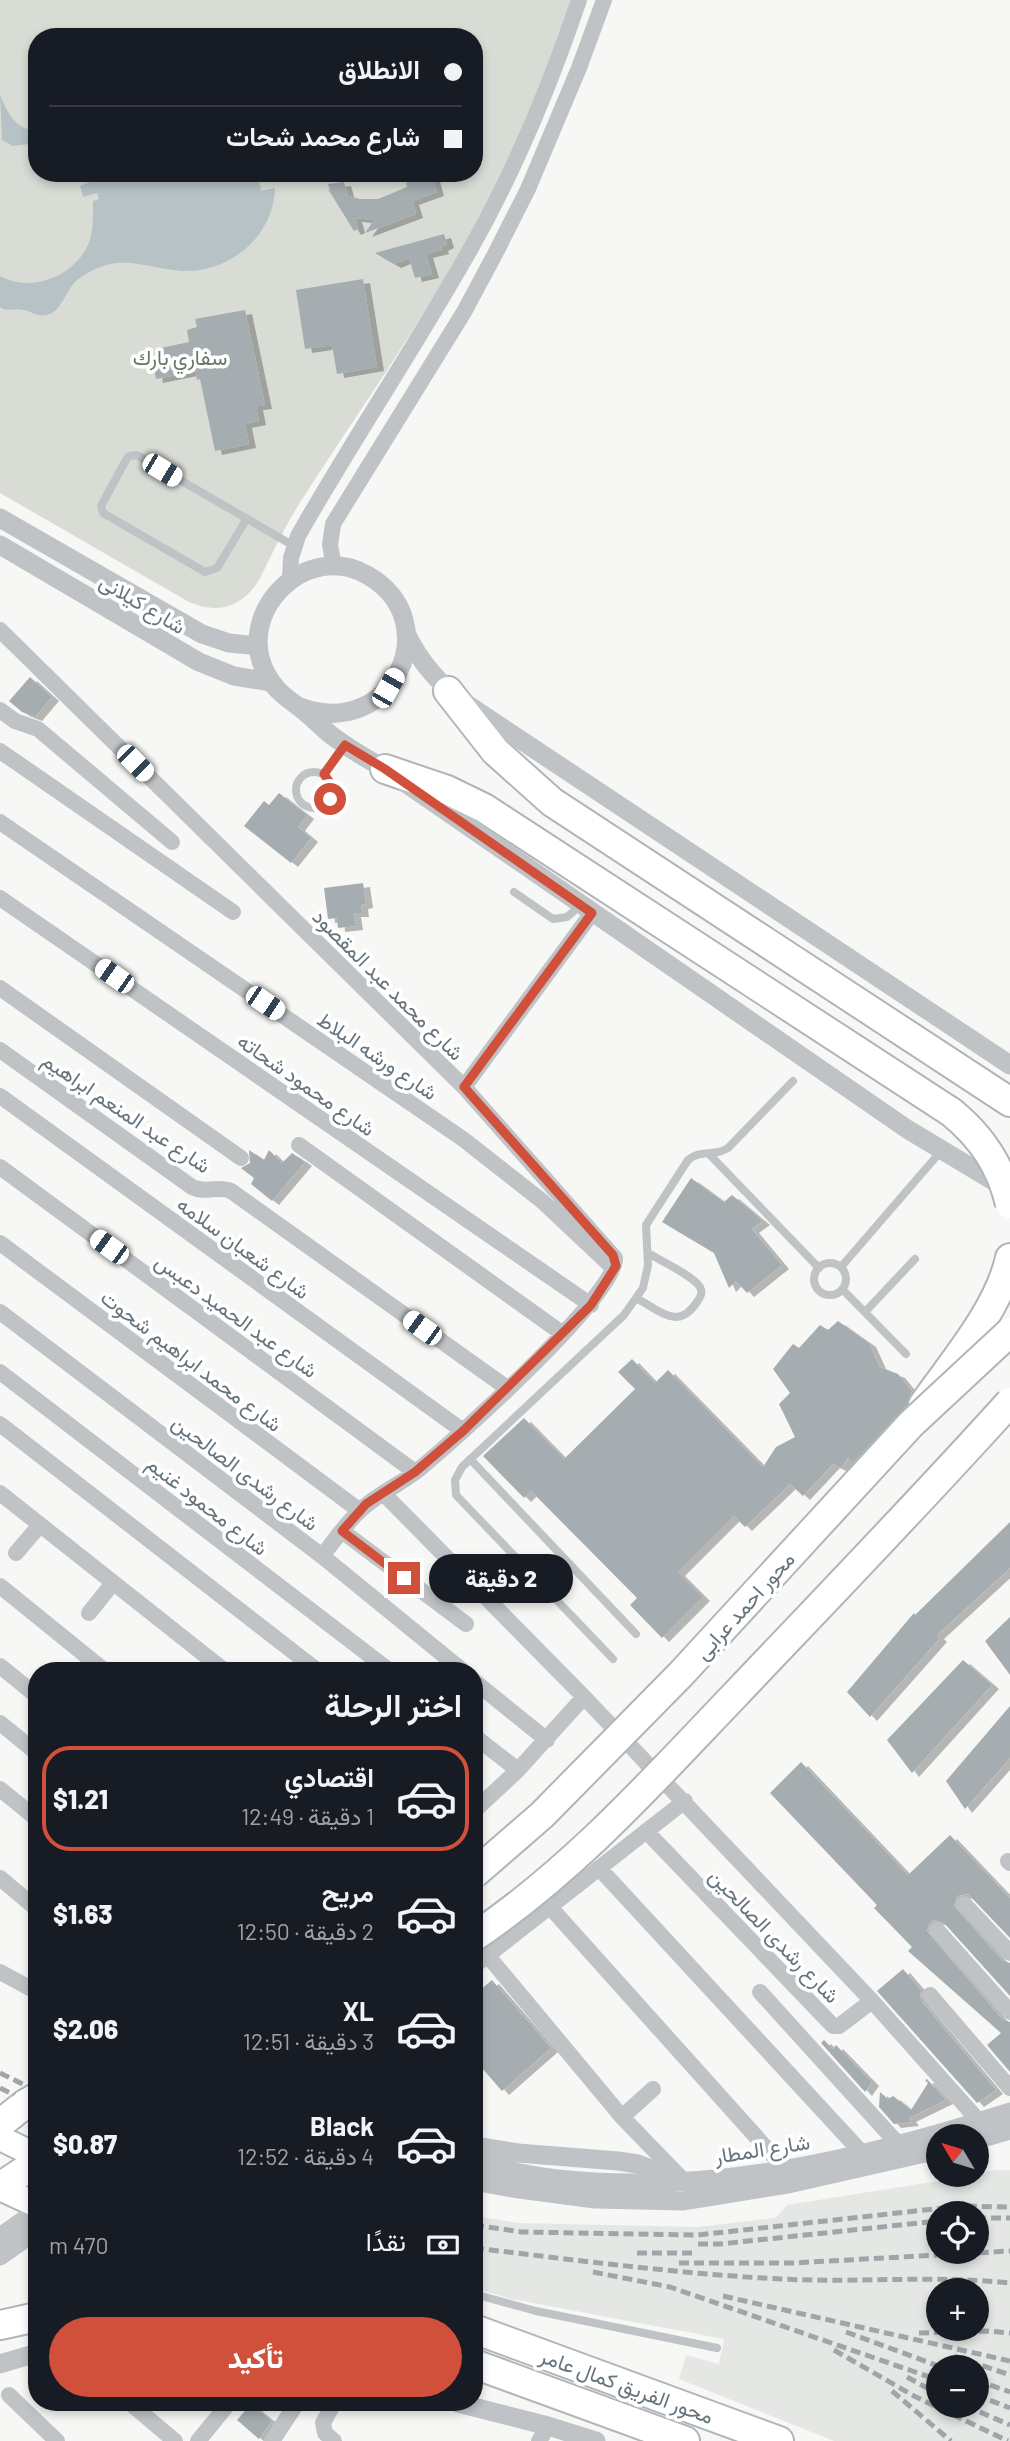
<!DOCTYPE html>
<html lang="ar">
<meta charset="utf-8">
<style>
:root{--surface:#171b24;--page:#242831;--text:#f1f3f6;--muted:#9ea1a6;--line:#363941;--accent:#d1503c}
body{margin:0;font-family:Barlow,Vazirmatn,sans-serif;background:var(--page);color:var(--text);direction:rtl;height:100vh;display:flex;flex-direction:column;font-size:26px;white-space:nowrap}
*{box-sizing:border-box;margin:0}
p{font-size:23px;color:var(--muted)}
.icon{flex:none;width:38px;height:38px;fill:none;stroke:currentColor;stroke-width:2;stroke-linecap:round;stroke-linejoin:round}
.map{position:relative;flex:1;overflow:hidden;direction:ltr}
.side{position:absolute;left:28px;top:1662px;width:455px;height:749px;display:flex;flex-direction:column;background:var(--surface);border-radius:28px;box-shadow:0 4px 10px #0003;direction:rtl}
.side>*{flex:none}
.top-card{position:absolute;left:28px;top:28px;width:455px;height:154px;border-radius:28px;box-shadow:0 4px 10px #0003;direction:rtl;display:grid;align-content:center;height:154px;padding:0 21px;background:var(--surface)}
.needle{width:46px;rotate:308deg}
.fabs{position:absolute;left:926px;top:2124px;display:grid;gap:14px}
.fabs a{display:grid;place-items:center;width:63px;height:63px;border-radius:50%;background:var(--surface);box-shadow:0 4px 10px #0003;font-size:35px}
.end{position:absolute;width:32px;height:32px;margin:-16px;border:9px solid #d1503c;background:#fff;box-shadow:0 0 0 4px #fff}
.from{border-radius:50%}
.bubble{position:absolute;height:49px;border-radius:24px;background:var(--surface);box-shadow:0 4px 10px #0003;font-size:23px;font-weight:800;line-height:49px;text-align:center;direction:rtl}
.car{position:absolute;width:21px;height:42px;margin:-21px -10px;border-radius:9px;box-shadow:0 0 5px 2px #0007;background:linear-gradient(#fff 24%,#345 0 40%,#fff 0 76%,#345 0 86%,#fff 0)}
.top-card b{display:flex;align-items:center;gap:24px;height:66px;font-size:26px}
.top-card b+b{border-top:2px solid var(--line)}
.top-card i{width:18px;height:18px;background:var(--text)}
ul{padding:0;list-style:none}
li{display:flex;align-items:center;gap:21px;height:105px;margin:0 14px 10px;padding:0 7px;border:4px solid transparent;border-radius:28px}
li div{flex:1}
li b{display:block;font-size:26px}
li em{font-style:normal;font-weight:800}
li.on{border-color:var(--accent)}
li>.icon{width:63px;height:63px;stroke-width:1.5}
h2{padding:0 21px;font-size:32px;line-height:84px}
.pay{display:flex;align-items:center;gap:18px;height:77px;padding:0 21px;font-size:26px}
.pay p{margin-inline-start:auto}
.button{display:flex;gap:14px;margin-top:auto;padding:14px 21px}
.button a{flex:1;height:80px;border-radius:42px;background:var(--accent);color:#fff;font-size:28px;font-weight:800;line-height:80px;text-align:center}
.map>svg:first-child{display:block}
.built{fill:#e5e7e5;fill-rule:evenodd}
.green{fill:#d8dcd5;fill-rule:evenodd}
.water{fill:#b6c2c5}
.building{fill:#a5adb1;filter:url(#shadow)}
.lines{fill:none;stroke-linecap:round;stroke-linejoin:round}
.primary-casing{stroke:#b1b6b9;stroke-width:28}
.motorway-casing{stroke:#b1b5b8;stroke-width:32}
.service{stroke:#bfc3c6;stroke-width:8}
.minor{stroke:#bfc3c6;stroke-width:16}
.tertiary{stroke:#bfc3c6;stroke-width:19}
.primary{stroke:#fff;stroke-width:24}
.motorway{stroke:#fff;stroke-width:28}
.rail{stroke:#9fa6aa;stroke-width:5;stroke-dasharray:10 5;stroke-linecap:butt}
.motorway-bridge-casing{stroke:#b1b5b8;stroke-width:32;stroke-linecap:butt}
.motorway-bridge{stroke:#fff;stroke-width:28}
.route{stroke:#d1503c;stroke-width:9}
.labels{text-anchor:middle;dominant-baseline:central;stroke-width:7;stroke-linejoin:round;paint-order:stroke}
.park-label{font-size:21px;fill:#687664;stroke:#fff}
.street-label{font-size:21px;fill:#66757d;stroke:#fff}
</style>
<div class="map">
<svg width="1010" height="2441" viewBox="0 0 1010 2441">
<defs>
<filter id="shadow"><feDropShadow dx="7" dy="4" stdDeviation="0" flood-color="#0004"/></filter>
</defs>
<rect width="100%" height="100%" fill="#f7f7f5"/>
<!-- built -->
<path class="built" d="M996,2170H1010V2441H834L679,2379L686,2355L719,2364L724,2339L512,2299L474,2288V2216L517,2223L698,2227L775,2218L787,2205L976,2175L977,2173ZM938,2214H976V2252H938ZM938,2291H976V2329H938ZM938,2368H976V2406H938Z"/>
<!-- green -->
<path class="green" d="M0,0H572C548,65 524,129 493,191C440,297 370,394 306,493C293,513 282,533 272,554C265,567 259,584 248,594C230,611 210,611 189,602L0,493ZM37,37H474V173H37Z"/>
<!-- water -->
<path class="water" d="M0,94C6,111 16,131 37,130V143L13,146L2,140Z
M76,173H283L259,181L261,191L275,188C274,236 230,273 182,271C157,270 129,257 103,266C94,269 82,275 75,282C63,294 61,318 39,315C33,314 29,311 24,310C16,308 10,311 3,309L0,307V276C31,293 73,277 88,245C94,231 93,216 93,201L99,199L97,193L83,197L80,186L93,181L92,174L77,178Z"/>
<!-- building -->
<path class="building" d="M432,174L437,192L412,201L416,214L365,233L374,220L355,218L358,229L354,231L328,189L330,190L328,184L344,182L348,196L360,199H378L407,187L406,183Z
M444,234L447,244L441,247L442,250L426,254L432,274L415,278L409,258L394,264L375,253Z
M363,279L377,367L337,374L332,345L305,349L296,290Z
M245,310L265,405L256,406L259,421L245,424L249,444L215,451L200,379L197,380L195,371L156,379L153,361L157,360L155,353L162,352L161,348L189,342L187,330L197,327L195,319Z
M30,677L52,697L35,717L22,712L9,701Z
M279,793L307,815L298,827L311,838L291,863L244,826L264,801L269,805Z
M363,883L366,904L361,905L362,913H354L356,926L338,928L337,918L328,919L324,888Z
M249,1150L264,1160L269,1150L282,1163L292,1153L305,1162L272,1201L251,1184L254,1178L241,1168L250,1163Z
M691,1178L724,1202L732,1195L763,1221L752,1229L782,1265L747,1293L736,1281L729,1288L714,1253L662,1222Z
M838,1321L869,1343L880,1367L898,1374L912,1391L907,1405L853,1463L848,1458L841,1468L833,1464L803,1496L790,1484L745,1527L734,1516L678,1572L703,1597L662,1638L630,1605L637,1598L531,1491L524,1498L483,1456L524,1418L564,1459L635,1389L618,1372L632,1359L655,1383L668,1370L763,1467L776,1447L795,1437L779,1404L790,1393L773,1369L793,1344L799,1348L820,1325L828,1330Z
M1010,1522V1568L937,1635L940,1638L870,1717L847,1692L914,1613L915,1615Z
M1010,1617V1675L985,1641Z
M963,1660L992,1685L912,1773L887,1740Z
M1010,1706V1758L965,1809L946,1781Z
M801,1762L908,1875L950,1835L1010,1898V1938L968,1894L957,1896L954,1906L1002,1960L1010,1963V1996L944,1923L934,1920L930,1923L927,1931L1002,2019L1010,2022V2072L987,2045L1001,2033L908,1951L912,1947L874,1908L877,1905L770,1793Z
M903,1969L921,1990L920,1996L922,2002L996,2090L977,2103L877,1991Z
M492,1980L551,2048L502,2091L474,2059V1995Z
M824,2040L833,2049L836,2045L872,2082L865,2092L821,2043Z
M927,2079L946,2100L909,2118L912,2122L894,2124L879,2107L880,2092L888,2099L893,2096L911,2110L928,2083L925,2080Z
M251,2404L272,2421L259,2439L237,2420Z"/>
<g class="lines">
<!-- primary casing -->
<g class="primary-casing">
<path id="primary" d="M0,2138L37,2156
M0,2188L37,2205"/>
</g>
<!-- motorway casing -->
<g class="motorway-casing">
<path id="motorway" d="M448,691L495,751L552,802L1010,1102
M385,769L447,790L484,808L951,1112
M923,1405C953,1362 999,1309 1010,1258
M0,2124L25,2104
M0,2187L37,2162
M0,2325L37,2317
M474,2329L779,2441
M474,2364L685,2441"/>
</g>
<!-- service -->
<path class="service" d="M246,520L217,568L205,572L103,513L101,506L126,460L129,456L137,455L294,546
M296 790a18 18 0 1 1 36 0a18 18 0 1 1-36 0Z
M324,774L344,745
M514,892L553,919L567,917L581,905
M709,1154L819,1268
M814 1279a16 16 0 1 1 32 0a16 16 0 1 1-32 0Z
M841,1267L942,1150
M842,1289L906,1354
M636,1298C661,1311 678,1331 697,1302C701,1296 703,1293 700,1287C692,1275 661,1261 648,1253
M865,1312L915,1259
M470,1459L636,1634
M613,1659L456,1495L455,1480L462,1467L624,1315L643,1288L648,1265L646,1225L688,1160C700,1149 715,1157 728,1148L793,1081
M474,2294L536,2311L717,2348"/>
<!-- minor -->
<path class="minor" d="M334,566L330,545L333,524L464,312L494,256L528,189L579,68L604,0
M290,579L291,558L298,536C353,439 416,346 471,248C515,170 550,86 579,0
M0,630L464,1087L615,1258C619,1294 450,1444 417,1471C400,1484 380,1493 364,1507C348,1520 335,1540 322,1556
M0,710L15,721L38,729L172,842
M0,751L233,912
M0,822L463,1139L542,1201L609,1264
M0,898L591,1305
M0,988L241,1158
M0,1050L192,1187C206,1194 218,1185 231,1191L507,1388
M464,1087L592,913
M0,1096L463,1431
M299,1145L563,1334
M0,1167L415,1472
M0,1243L360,1511
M0,1312L322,1556L463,1671
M0,1372L390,1671
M0,1424L318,1671
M0,1493L225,1671
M384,1494L584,1697L872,2001
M342,1531L466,1624
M16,1553L40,1525
M0,1586L105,1671
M89,1613L113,1583
M0,1666L37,1696
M474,1681L547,1740
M0,1723L37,1753
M474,1736L518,1770
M0,1789L37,1819
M474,1811L518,1770L584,1697
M646,1831L833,2026H839L872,2001L986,2129
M1008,1861L1010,1863
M599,1868L862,2153
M0,1878L37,1909
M964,1904L1010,1953
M550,1907L785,2169
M937,1930L1010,2012
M488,1956L622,2117L683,2180
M474,1966L685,1801
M0,1972L37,1992
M760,1992L898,2144
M930,1995L1010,2088
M622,2117L653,2089
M9,2395L57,2441
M130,2403L175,2441
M334,2403L323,2423L325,2433L334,2441
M198,2441L229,2403
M272,2441L297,2403
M539,2441L548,2426"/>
<!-- tertiary -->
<path class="tertiary" d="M0,518L202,634L229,643L258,646
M0,545L199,662L234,676L271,682
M406,633C420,663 439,684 465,703L1010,1065
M300,707C392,742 449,621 367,575C306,540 234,612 266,673C274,689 285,697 299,707C310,715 320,726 331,735C348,748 367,759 385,769L907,1129L1007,1189
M976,2140L1010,2130
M474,2146L518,2153L618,2161L638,2164L677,2179
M474,2163C502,2169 530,2176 558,2179C711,2196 865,2158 1010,2112
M474,2181L512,2188L595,2199L682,2201L788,2184L938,2150
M0,2237L37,2211
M0,2256L37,2230
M0,2364L37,2353
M458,2403L548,2426L596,2441"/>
<!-- primary -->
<use href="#primary" class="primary"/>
<!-- motorway -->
<use href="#motorway" class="motorway"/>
<!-- rail -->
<path class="rail" d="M0,2073L37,2091
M0,2088L37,2106
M976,2218H1010
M474,2225L522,2232L698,2235L961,2206L1010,2207
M698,2244H720L938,2221
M474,2248C576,2260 679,2274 781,2279C858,2283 934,2275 1010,2283
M637,2253H693
M679,2263H793L1010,2251
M593,2272L670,2287L938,2380
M723,2296L1010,2361
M846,2332L944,2368
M919,2333L987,2331L1010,2333
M834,2350L914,2396L1008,2441
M954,2356L1010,2375
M907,2377L938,2394
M976,2380L1010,2392
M892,2391L951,2441
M976,2395L1010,2408
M966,2406L1010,2425"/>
<!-- motorway-bridge casing -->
<g class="motorway-bridge-casing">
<path id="motorway-bridge" d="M951,1112C982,1137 1001,1166 1010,1204
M474,1874L542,1815L681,1674L911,1424L1010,1332
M474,1937C573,1870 652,1782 734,1696C827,1598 920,1502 1010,1402
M25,2104L37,2097"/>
</g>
<!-- motorway-bridge -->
<use href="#motorway-bridge" class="motorway-bridge"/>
</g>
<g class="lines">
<!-- route -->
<path class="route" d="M330,799L332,786L324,774L345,745L385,769L592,913L464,1087L613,1255L616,1266L591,1305L463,1431L415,1472L366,1504L342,1531L404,1578"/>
</g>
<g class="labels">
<!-- park labels -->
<g class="park-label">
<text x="180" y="356">سفاري بارك</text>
</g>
<!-- street labels -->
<g class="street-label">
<text transform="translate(143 603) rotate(31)">شارع كيلانى</text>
<text transform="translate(389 984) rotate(45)">شارع محمد عبد المقصود</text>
<text transform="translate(378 1055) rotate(34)">شارع ورشه البلاط</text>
<text transform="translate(307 1084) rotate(35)">شارع محمود شحاته</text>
<text transform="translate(127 1112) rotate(34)">شارع عبد المنعم ابراهيم</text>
<text transform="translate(244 1247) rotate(36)">شارع شعبان سلامه</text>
<text transform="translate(237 1315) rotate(36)">شارع عبد الحميد دعبس</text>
<text transform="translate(192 1360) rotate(37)">شارع محمد ابراهيم شحوت</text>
<text transform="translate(246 1472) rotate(37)">شارع رشدى الصالحين</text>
<text transform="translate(208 1505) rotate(38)">شارع محمود غنيم</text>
<text transform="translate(744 1605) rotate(-48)">محور احمد عرابى</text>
<text transform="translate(775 1935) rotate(46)">شارع رشدى الصالحين</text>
<text transform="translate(762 2148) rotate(-9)">شارع المطار</text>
<text transform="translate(627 2385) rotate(20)">محور الفريق كمال عامر</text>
</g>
</g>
</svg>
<div class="fabs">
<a><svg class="needle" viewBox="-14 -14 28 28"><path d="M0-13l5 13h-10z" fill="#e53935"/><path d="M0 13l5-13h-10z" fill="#9ea1a6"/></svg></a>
<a><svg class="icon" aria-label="locate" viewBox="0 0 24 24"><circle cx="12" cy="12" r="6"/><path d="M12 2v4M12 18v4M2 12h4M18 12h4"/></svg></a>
<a>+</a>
<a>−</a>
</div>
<i class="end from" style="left:330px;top:799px"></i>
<i class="end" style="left:404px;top:1578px"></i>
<div class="bubble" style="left:429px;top:1554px;width:144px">2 دقيقة</div>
<i class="car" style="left:162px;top:470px;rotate:121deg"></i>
<i class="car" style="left:388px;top:688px;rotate:30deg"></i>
<i class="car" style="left:135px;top:763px;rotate:135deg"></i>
<i class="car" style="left:114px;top:976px;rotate:305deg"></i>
<i class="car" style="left:265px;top:1003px;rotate:124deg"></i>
<i class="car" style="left:109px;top:1247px;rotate:306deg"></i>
<i class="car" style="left:422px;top:1328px;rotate:306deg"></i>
<div class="top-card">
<b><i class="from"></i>الانطلاق</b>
<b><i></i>شارع محمد شحات</b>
</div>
<section class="side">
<h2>اختر الرحلة</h2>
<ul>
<li class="on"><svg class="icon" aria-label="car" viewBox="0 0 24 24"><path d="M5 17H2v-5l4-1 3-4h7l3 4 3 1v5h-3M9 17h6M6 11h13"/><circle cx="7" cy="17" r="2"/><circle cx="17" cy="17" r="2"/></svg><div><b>اقتصادي</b><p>1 دقيقة · 12:49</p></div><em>$1.21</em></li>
<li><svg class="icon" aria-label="car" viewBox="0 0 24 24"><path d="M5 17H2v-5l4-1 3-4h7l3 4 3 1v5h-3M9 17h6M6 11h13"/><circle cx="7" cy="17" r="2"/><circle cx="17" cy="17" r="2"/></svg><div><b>مريح</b><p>2 دقيقة · 12:50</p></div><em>$1.63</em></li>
<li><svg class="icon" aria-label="car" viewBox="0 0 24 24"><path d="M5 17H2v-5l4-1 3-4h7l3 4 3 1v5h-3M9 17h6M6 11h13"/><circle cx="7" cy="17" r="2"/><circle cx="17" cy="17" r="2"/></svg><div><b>XL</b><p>3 دقيقة · 12:51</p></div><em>$2.06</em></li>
<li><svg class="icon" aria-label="car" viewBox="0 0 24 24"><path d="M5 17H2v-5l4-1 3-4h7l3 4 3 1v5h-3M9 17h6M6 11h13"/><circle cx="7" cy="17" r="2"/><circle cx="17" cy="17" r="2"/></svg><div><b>Black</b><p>4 دقيقة · 12:52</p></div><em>$0.87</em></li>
</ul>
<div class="pay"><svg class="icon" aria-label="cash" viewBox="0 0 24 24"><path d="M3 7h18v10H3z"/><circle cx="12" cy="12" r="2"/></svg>نقدًا<p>470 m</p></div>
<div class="button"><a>تأكيد</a></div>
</section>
</div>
